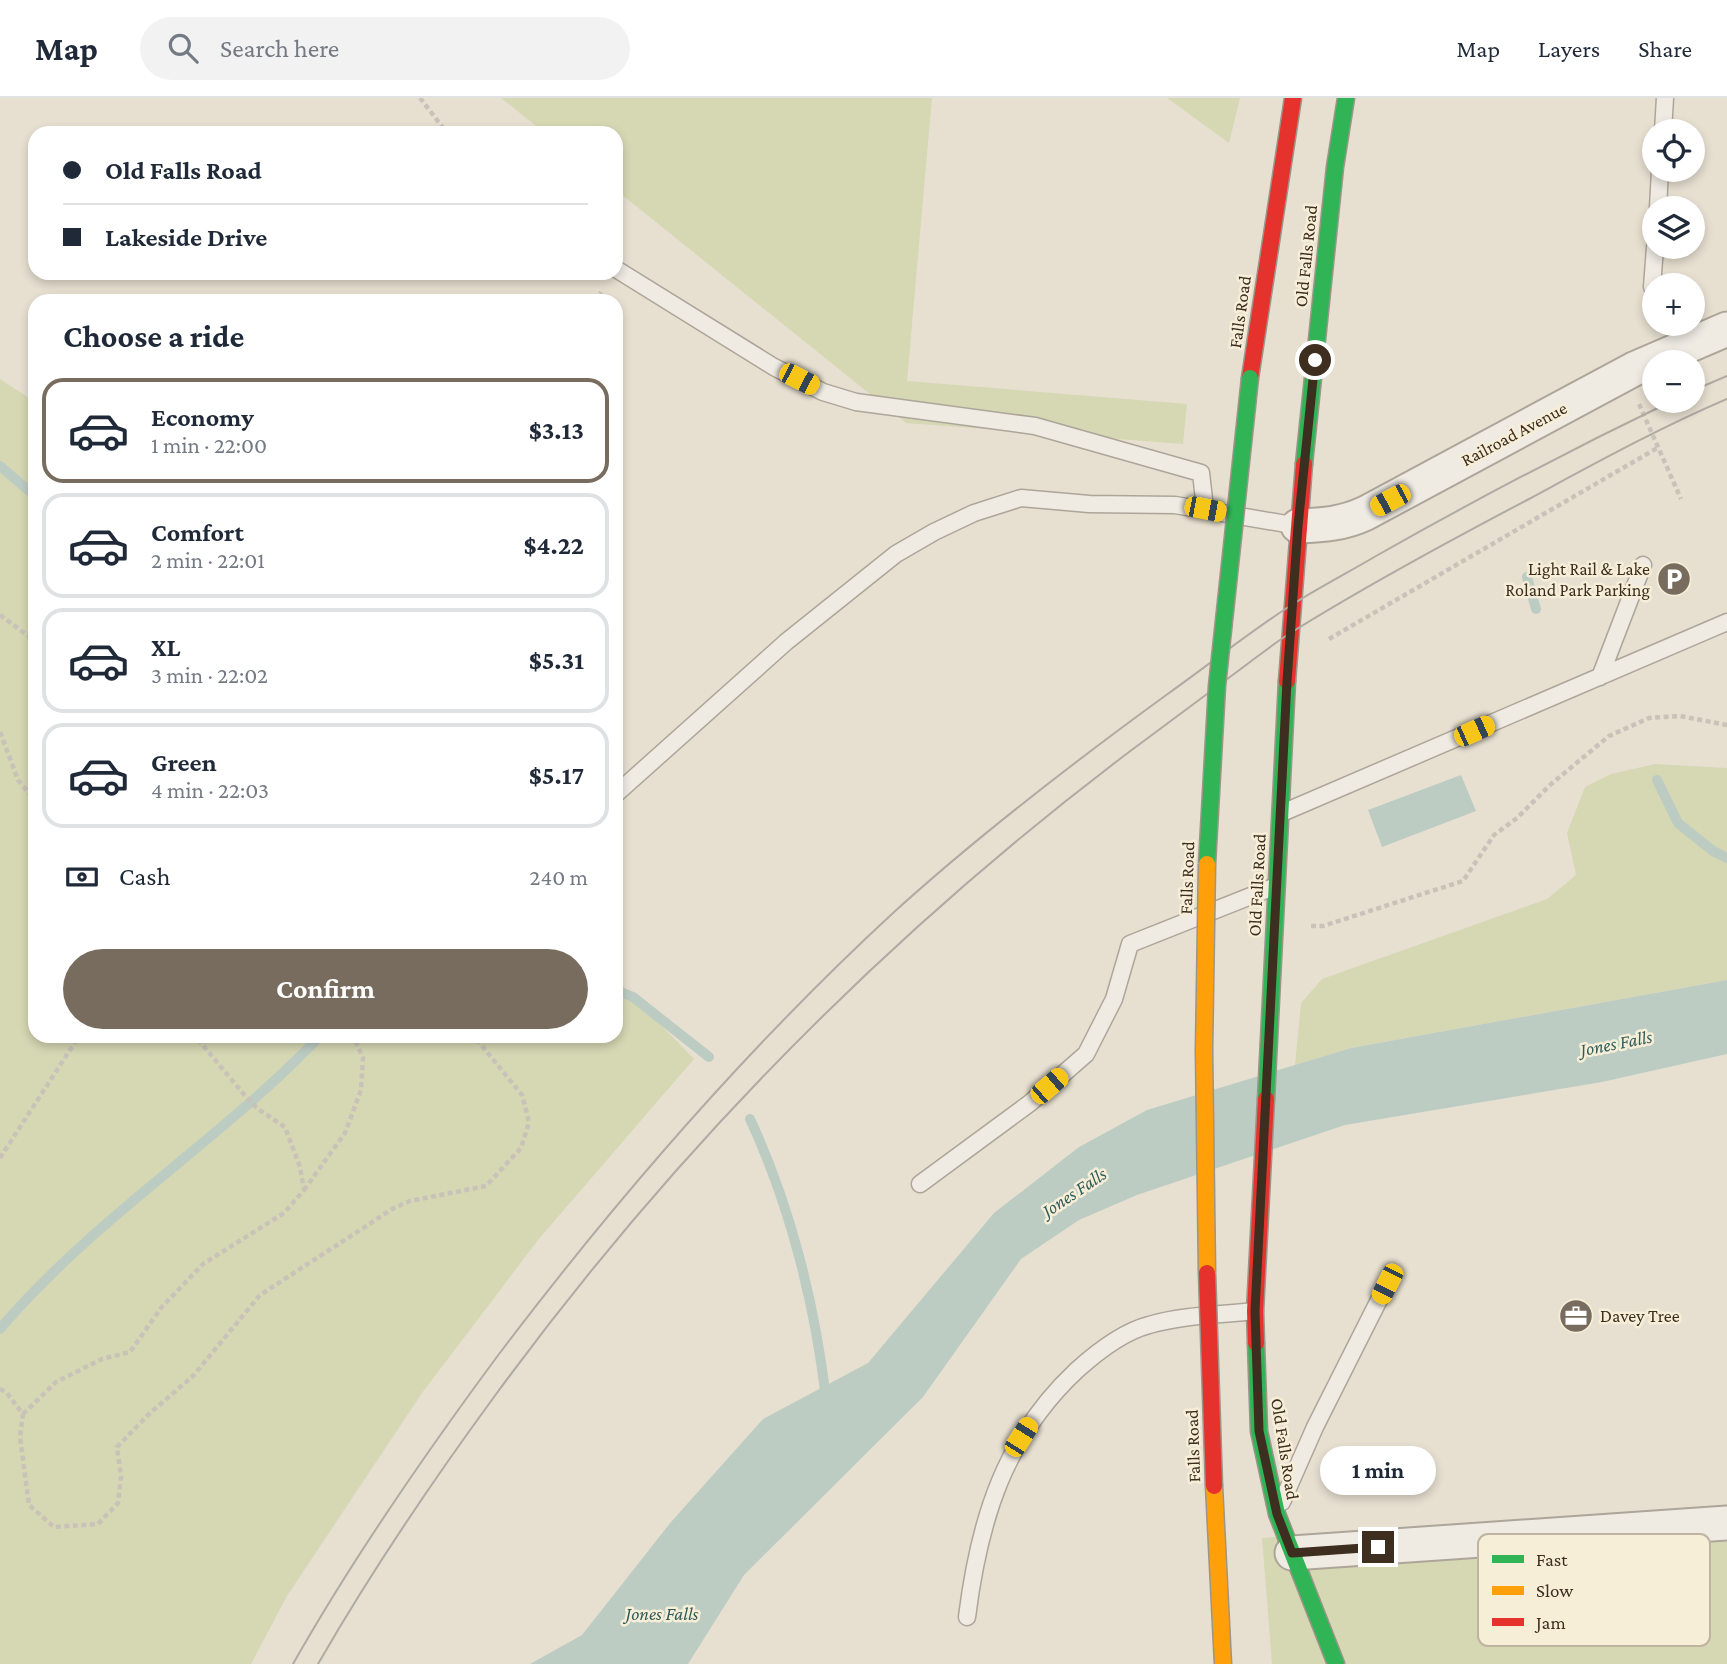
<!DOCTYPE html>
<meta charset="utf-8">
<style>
:root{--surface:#fff;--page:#f2f2f3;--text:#1f2937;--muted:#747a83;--line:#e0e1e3;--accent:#786c5e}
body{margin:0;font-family:"Crimson Pro",serif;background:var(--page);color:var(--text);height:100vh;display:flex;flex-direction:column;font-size:26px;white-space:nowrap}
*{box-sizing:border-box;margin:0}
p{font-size:23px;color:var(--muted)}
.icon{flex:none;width:38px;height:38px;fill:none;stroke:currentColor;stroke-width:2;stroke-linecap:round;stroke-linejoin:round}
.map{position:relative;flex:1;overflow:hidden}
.drawer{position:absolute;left:28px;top:196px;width:595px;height:749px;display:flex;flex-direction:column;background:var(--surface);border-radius:21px;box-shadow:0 4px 10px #0003}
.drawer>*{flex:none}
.banner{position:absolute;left:28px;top:28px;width:595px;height:154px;border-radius:21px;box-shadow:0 4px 10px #0003;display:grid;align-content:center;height:154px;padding:0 35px;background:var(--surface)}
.fabs{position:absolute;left:1642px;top:21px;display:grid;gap:14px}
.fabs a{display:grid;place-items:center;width:63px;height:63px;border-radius:50%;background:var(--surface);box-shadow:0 4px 10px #0003;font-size:35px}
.end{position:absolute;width:32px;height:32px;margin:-16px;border:9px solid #3d2e20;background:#fff;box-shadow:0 0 0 4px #fff}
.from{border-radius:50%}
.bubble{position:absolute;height:49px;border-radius:24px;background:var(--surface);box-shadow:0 4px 10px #0003;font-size:23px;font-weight:700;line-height:49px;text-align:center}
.car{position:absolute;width:21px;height:42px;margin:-21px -10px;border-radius:9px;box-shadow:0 0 5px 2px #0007;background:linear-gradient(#f5c518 24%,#345 0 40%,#f5c518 0 76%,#345 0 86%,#f5c518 0)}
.banner b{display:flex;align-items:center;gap:24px;height:66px;font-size:26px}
.banner b+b{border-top:2px solid var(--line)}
.banner i{width:18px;height:18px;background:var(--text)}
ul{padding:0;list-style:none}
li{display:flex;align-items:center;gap:21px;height:105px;margin:0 14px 10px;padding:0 21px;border:4px solid var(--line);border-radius:21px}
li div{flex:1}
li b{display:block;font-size:26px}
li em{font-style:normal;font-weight:700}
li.active{border-color:var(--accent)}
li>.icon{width:63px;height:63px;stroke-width:1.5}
h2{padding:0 35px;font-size:32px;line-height:84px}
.pay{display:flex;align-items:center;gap:18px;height:77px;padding:0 35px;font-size:26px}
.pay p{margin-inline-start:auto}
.primary-button{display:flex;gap:14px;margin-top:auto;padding:14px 35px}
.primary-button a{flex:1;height:80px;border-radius:42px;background:var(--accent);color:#fff;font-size:28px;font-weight:700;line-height:80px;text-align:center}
header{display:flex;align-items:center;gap:42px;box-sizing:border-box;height:98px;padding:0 35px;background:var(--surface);border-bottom:2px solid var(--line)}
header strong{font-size:33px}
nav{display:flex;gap:38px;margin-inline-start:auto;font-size:24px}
.search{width:490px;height:63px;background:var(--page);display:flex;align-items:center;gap:18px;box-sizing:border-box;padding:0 24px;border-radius:38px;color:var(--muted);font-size:26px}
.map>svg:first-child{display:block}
.green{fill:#d6d7b3}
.water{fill:#bcccc2}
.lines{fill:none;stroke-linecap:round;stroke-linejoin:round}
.stream{stroke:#bcccc2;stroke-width:10}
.lane-casing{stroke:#ada599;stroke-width:19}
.street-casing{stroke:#ada599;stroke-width:37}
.fast-casing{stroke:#9c958a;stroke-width:19}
.slow-casing{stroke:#9c958a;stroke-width:19}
.jam-casing{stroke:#9c958a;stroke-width:19}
.path{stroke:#c8c2b9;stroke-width:4.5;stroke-dasharray:5 3.5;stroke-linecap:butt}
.lane{stroke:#efebe3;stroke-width:16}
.street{stroke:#efebe3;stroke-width:33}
.fast{stroke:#30b455;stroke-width:16}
.slow{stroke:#ff9f0a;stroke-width:16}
.jam{stroke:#e5322d;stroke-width:16}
.tram{stroke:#afaaa2;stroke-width:2}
.fast-bridge-casing{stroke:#9c958a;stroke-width:19;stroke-linecap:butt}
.slow-bridge-casing{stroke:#9c958a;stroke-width:19;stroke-linecap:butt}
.jam-bridge-casing{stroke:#9c958a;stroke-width:19;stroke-linecap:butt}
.fast-bridge{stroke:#30b455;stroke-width:16}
.slow-bridge{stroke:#ff9f0a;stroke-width:16}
.jam-bridge{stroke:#e5322d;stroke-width:16}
.route{stroke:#3d2e20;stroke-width:9}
.labels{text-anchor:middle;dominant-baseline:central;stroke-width:5;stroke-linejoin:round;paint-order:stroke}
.street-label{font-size:18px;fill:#3d2e20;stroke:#f7eed8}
.poi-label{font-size:18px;fill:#3d2e20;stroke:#f7eed8;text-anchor:end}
.water-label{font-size:19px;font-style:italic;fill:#2f5d5a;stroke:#f7eed8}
.key{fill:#f7eed8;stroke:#bfb4a1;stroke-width:2}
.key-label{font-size:19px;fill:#3d2e20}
</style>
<header>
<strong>Map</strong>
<div class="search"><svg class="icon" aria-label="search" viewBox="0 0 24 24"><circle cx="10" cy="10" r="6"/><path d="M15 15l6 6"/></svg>Search here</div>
<nav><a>Map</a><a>Layers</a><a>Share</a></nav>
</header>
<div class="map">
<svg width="1727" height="1566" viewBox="0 0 1727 1566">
<rect width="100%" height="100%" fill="#e7e0d1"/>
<!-- green -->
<path class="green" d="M501,0H932L907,283L1187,306L1183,346L906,325L616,92V35H545Z
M1167,0H1240L1229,45Z
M0,281L35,304V938H616V881L694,961L538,1142L422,1295L287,1498L251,1566H0Z
M1655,666L1727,670V882L1351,950L1295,967L1301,905L1322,881L1547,801L1576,777L1567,735L1585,689L1611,676Z
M1727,1412V1566H1272L1262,1440Z"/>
<!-- water -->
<path class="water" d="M1461,677L1476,713L1382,749L1368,712Z
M1727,882V956L1602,984L1345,1027L1137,1097L1079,1122L1021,1161L923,1299L744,1477L688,1566H530L582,1537L671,1424L763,1321L868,1265L994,1115L1079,1049L1147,1012L1351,950Z"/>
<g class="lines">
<!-- stream -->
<path class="stream" d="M0,368L35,398
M1527,479L1536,511
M1657,682L1678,725L1713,753L1727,760
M616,892L633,899L709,959
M750,1021C790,1107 815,1206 826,1301
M0,1231C94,1120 220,1043 320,938"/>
<!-- lane casing -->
<g class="lane-casing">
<path id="lane" d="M1663,33L1665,0
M1658,110L1660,72
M616,171L774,269L823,294L856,304L1035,328L1201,375L1205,410
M1652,189L1655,149
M1600,579L1643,467
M616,696L786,544L896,456L934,434L974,415L1021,400L1089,406L1175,407L1298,428
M1282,715L1727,524
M920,1086L1030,1005L1086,956L1114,901L1130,846L1276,788
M1282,1404L1315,1329L1387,1186
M967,1519C979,1423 1004,1340 1077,1272C1097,1254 1122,1234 1149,1227C1183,1217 1220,1217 1255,1213"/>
</g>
<!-- street casing -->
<g class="street-casing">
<path id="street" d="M1298,428C1323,427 1343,426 1366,415L1634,271L1727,231
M1292,1455L1727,1425"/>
</g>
<!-- fast casing -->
<g class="fast-casing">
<path id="fast" d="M1304,366L1335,69L1346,0
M1266,1001L1287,583
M1256,1245L1259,1333L1277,1416L1336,1566"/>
</g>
<!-- slow casing -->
<g class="slow-casing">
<path id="slow" d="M1214,1388L1223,1566"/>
</g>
<!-- jam casing -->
<g class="jam-casing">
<path id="jam" d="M1250,280L1293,0
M1287,583L1304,366
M1256,1245L1255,1213L1266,1001"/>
</g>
<!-- path -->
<path class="path" d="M420,0L447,35
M596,203L601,194
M1639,306L1681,401
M0,517L35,543
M1329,541L1659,349
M0,634L18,682L35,703
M1311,828H1323L1463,783L1494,737L1517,720L1550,687L1609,638L1649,620L1680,618L1727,627
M0,1060L79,938
M304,1092L345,1035L361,992L363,960L353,938
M0,1291L6,1294L23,1316L20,1339L29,1407L54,1429L98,1426L118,1405L121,1379L117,1349L150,1315L193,1278L260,1197L394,1110L410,1103L486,1088L521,1050L529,1024L522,997L474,938
M23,1316L56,1284L102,1261L130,1254L161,1210L203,1166L284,1115L304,1092L300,1069L285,1029L258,1011L247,1000L195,938"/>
<!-- lane -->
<use href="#lane" class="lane"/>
<!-- street -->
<use href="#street" class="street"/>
<!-- fast -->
<use href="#fast" class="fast"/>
<!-- slow -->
<use href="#slow" class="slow"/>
<!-- jam -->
<use href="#jam" class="jam"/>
<!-- tram -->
<path class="tram" d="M1692,293L1727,278
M293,1566C354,1458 425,1356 499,1256C618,1099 748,949 893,815C980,736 1074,664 1169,595C1211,565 1251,533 1293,506C1320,489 1349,474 1376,458C1473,403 1572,351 1672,303
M318,1566C371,1474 431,1385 494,1299C673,1054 887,837 1129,654C1165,627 1202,600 1238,573C1256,560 1274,545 1292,534C1369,486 1449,443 1529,401C1594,366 1659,330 1727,301"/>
<!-- fast-bridge casing -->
<g class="fast-bridge-casing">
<path id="fast-bridge" d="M1207,766L1217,588L1250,280"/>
</g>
<!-- slow-bridge casing -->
<g class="slow-bridge-casing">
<path id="slow-bridge" d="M1207,766L1204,952L1207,1175"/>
</g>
<!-- jam-bridge casing -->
<g class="jam-bridge-casing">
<path id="jam-bridge" d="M1207,1175L1214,1388"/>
</g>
<!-- fast-bridge -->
<use href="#fast-bridge" class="fast-bridge"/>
<!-- slow-bridge -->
<use href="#slow-bridge" class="slow-bridge"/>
<!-- jam-bridge -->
<use href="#jam-bridge" class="jam-bridge"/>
</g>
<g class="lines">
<!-- route -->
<path class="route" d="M1315,262L1298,428L1287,583L1255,1213L1259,1333L1277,1416L1292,1455L1378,1449"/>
</g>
<!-- icons -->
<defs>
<g id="parking-disc" transform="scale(1.75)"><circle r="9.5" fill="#786c5e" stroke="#f7eed8"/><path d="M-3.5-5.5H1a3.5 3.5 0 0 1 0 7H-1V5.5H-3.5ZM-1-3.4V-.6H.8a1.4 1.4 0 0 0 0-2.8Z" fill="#fff"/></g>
<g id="office-disc" transform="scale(1.75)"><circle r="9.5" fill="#786c5e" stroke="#f7eed8"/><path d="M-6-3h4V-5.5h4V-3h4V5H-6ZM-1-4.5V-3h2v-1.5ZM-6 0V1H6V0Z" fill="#fff"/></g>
</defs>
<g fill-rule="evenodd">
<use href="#parking-disc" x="1674" y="481"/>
<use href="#office-disc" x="1576" y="1218"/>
</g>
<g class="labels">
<!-- street labels -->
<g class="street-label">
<text transform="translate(1306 158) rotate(-84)">Old Falls Road</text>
<text transform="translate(1240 214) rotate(-82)">Falls Road</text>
<text transform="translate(1514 336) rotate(-28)">Railroad Avenue</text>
<text transform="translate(1187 780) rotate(-88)">Falls Road</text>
<text transform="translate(1257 787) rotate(-87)">Old Falls Road</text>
<text transform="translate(1193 1348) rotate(-92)">Falls Road</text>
<text transform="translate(1285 1351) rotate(81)">Old Falls Road</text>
</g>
<!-- poi labels -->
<g class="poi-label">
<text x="1650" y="471">Light Rail &amp; Lake<tspan x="1650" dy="21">Roland Park Parking</tspan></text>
<text x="1600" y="1218" text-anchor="start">Davey Tree</text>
</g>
<!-- water labels -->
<g class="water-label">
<text transform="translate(1616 945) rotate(-11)">Jones Falls</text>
<text transform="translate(1074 1094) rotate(-34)">Jones Falls</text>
<text x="662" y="1515">Jones Falls</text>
</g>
</g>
<!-- legend -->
<rect x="1478" y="1436" width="232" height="112" rx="10" class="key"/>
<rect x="1492" y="1457" width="32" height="8" fill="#30b455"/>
<rect x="1492" y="1488" width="32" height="9" fill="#ff9f0a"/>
<rect x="1492" y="1520" width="32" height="8" fill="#e5322d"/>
<g class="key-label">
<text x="1536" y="1468">Fast</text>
<text x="1536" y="1499">Slow</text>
<text x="1536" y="1531">Jam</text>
</g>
</svg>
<div class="fabs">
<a><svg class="icon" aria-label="locate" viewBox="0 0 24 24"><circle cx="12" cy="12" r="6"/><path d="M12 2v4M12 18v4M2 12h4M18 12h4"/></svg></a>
<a><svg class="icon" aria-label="layers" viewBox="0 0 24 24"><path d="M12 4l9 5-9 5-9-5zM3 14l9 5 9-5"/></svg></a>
<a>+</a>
<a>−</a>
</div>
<i class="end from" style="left:1315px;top:262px"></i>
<i class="end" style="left:1378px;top:1449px"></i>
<div class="bubble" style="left:1320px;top:1348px;width:116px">1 min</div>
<i class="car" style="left:799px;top:281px;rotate:117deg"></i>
<i class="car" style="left:1390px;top:402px;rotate:242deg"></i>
<i class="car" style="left:1205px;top:411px;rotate:101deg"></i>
<i class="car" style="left:1474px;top:633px;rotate:66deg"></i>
<i class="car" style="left:1049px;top:988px;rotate:49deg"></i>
<i class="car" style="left:1387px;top:1186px;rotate:207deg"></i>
<i class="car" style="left:1021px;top:1339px;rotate:32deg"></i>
<div class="banner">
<b><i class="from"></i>Old Falls Road</b>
<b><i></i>Lakeside Drive</b>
</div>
<section class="drawer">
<h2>Choose a ride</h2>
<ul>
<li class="active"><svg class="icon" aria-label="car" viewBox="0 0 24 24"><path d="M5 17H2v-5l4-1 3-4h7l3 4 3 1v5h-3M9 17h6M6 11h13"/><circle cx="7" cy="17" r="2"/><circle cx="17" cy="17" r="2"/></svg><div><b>Economy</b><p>1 min · 22:00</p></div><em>$3.13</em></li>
<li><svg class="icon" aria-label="car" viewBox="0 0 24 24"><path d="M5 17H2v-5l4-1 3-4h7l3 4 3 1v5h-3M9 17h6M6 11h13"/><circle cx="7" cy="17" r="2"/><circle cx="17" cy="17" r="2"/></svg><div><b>Comfort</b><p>2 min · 22:01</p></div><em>$4.22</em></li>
<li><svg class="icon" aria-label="car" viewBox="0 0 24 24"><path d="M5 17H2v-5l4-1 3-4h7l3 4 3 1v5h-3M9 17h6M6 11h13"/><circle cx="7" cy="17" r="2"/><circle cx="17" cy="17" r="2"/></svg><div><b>XL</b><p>3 min · 22:02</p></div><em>$5.31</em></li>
<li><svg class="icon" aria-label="car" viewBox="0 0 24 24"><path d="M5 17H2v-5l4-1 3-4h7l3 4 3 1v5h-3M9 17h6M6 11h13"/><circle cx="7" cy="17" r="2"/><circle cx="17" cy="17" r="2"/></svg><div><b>Green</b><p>4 min · 22:03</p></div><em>$5.17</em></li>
</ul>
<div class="pay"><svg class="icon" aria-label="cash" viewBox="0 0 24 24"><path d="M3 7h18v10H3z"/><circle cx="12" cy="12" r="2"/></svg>Cash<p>240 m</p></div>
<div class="primary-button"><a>Confirm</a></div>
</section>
</div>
